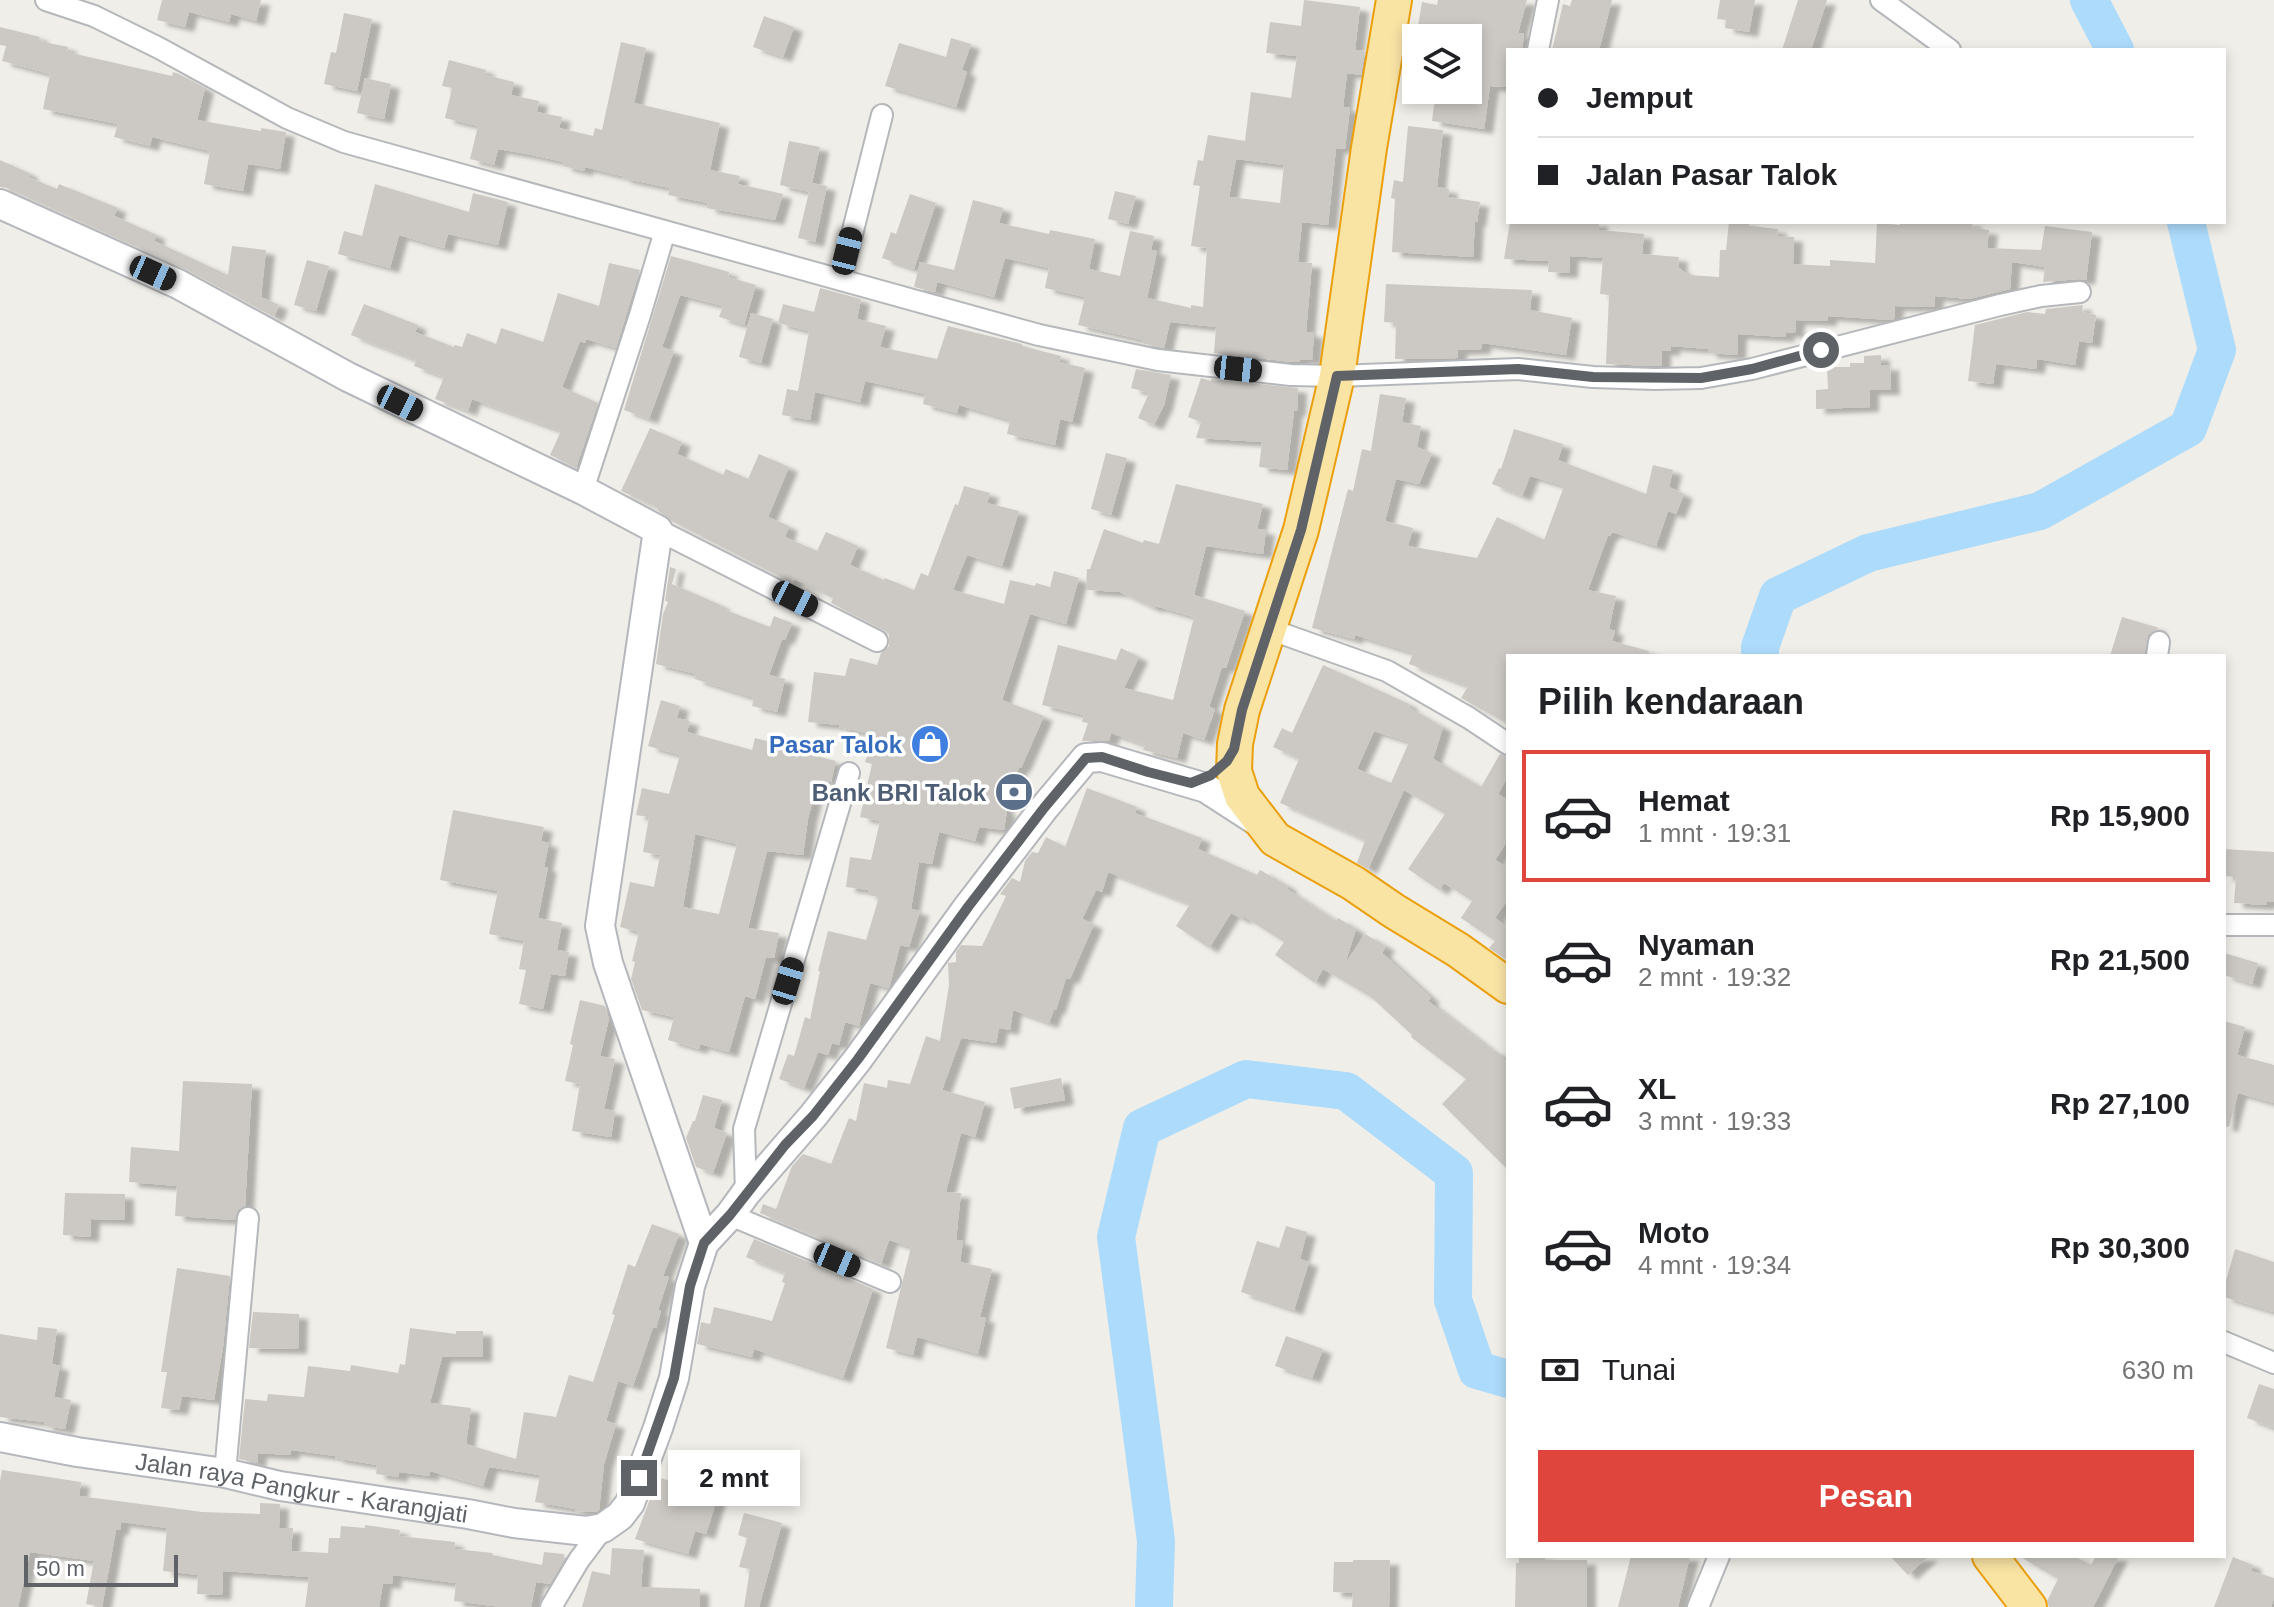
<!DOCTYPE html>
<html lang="id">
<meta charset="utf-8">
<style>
:root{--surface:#fff;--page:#f2f2f2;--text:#202124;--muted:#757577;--line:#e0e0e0;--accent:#e0453d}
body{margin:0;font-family:Arial,sans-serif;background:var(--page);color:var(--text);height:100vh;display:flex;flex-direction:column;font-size:30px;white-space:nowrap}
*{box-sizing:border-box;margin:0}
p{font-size:26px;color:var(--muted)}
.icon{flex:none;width:44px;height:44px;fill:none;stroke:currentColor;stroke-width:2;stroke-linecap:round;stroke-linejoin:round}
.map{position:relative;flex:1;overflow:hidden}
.panel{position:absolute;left:1506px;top:654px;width:720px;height:904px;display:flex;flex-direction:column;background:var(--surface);border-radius:0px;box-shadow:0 4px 12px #0003}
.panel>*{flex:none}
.banner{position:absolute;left:1506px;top:48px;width:720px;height:176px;border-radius:0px;box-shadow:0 4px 12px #0003;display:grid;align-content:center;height:176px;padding:0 32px;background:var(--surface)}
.buttons{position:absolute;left:1402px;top:24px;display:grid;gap:16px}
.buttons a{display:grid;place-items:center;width:80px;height:80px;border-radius:0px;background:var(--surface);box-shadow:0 4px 12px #0003;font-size:40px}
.scale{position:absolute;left:24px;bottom:20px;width:154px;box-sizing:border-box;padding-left:8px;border:4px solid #5f6367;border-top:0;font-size:22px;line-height:28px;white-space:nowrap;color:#5f6367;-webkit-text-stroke:6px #fff;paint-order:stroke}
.end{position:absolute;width:36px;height:36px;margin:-18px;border:10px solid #5f6367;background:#fff;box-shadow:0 0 0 4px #fff}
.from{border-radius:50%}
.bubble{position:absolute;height:56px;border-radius:0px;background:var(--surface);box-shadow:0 4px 12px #0003;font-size:26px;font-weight:800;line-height:56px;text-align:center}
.car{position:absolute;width:24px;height:48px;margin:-24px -12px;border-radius:10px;box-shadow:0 0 6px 2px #0007;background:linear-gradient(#222 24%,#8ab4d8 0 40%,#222 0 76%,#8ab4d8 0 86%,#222 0)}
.banner b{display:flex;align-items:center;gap:28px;height:76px;font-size:30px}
.banner b+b{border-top:2px solid var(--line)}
.banner i{width:20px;height:20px;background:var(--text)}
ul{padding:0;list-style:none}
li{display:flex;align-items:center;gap:24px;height:132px;margin:0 16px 12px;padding:0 16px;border:4px solid transparent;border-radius:0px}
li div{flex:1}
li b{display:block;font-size:30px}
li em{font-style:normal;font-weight:800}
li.selected{border-color:var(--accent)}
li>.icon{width:72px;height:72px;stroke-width:1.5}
h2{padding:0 32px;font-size:36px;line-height:96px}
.pay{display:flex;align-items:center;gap:20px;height:88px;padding:0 32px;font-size:30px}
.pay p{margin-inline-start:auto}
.cta{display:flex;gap:16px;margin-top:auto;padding:16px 32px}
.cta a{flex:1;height:92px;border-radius:0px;background:var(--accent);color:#fff;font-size:32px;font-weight:800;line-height:92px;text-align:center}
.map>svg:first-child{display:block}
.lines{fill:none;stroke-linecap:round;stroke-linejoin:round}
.river{stroke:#addbfb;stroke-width:38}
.building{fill:#ccc9c4;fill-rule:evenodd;filter:url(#shadow)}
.minor-casing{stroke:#b5b8bb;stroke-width:24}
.secondary-casing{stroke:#b4b7bb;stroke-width:32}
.trunk-casing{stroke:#eb9f0d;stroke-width:38}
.minor{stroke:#fff;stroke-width:20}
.secondary{stroke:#fff;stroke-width:28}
.trunk{stroke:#f9e4a4;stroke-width:34}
.route{stroke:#5f6367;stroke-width:10}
.labels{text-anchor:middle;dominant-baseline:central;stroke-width:7;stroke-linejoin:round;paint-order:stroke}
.shop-label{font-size:24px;font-weight:bold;fill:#366cbe;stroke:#fff;text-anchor:end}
.service-label{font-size:24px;font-weight:bold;fill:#4e5e75;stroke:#fff;text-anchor:end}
.street-label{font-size:24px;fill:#5f6367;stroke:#fff}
</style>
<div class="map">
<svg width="2274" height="1607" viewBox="0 0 2274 1607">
<defs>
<filter id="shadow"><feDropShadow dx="9" dy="5" stdDeviation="2" flood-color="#0004"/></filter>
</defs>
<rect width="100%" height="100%" fill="#f0eee8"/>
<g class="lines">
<!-- river -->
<path class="river" d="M2089,0L2115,50
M1760,656V647L1778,596L1868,553L2040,511L2188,428L2217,350L2186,222
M1154,1607L1156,1541L1116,1237L1142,1128L1246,1079L1346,1091L1454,1173L1453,1300L1477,1370L1508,1379"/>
</g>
<!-- building -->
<path class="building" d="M162,0H261L256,21L231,14L229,22L189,12L185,27L157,20Z
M1304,0L1360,7L1355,50L1365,51L1361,75L1347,73L1343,107L1350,108L1345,149L1336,148L1328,225L1302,222L1298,262L1312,263L1306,332L1314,333L1312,360L1300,359V362H1292L1214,353L1216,327L1170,322L1164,348L1142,343L1143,340L1078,325L1085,297L1045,288L1049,268L1005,258L994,297L937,282L935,292L914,287L920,262L954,270L973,200L1003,208L999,223L1049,234L1050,230L1095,239L1089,269L1120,276L1130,231L1154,236L1151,250L1157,251L1147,298L1191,308V305L1203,307L1207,248L1191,246L1200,186L1193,185L1198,160L1203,161L1208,135L1245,141L1251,92L1291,98L1297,56L1266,53L1270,22L1301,26ZM1236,159L1284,165L1280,203L1229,197Z
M1438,0H1527L1518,33L1524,34L1522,50H1508V87L1490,86L1484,129L1432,121L1436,90L1468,92V38H1452L1417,32L1422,2L1437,5Z
M1572,0H1612L1599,50H1552L1563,4L1570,6Z
M1720,0H1755L1749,32L1725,28L1726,20L1717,19Z
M1798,0H1827L1811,50H1782Z
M344,13L372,19L357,91L324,84L331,52L336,53Z
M764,16L794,27L783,57L753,47Z
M0,27L40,37L39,41L68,47L67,52L172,76L173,72L179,74L205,88L197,120L261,131V128L286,132L280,169L248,164L243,191L204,184L210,151L152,137L150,146L114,137L118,124L43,109L50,74L2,61L6,46L0,45Z
M951,38L971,44L962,70L967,72L956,107L885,86L899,43L946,57Z
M621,42L646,48L634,103L720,123L710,170L740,176L738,184L783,194L775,220L707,208L708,203L668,195L670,188L622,178V176L585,167L584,171L563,166L564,162L527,154L498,149L494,165L470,159L478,126L445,118L452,88L442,86L449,60L486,70L485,75L514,82L511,95L539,101L537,112L562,117L559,128L593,136L595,128L602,130Z
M365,78L391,84L384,119L357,113Z
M1408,126L1443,130L1437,187L1449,189L1448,197L1480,202L1477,222L1475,221L1473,257L1392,252L1395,199L1391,198L1394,180L1403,182Z
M789,141L820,147L812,183L827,186L815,242L798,238L809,192L780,185Z
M0,160L29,173L28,177L57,189L59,184L118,208L114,216L157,235L154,241L228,275L232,246L266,250L261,297L279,305L274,317L185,269L7,188L0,187Z
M375,184L469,212L473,193L508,202L498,245L448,234L444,248L399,235L390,268L338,254L344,231L362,236Z
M1115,191L1136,196L1128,224L1108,219Z
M910,194L936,203L914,269L882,258L891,232L896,234Z
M1510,222H1599V230L1644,234L1642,254L1679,257L1678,267L1688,275L1719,277L1720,250H1726L1729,222H1750L1749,226L1778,229L1777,236L1794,237L1793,264L1830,266V260L1875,263L1877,223L1900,225V222H1973L1972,228L1989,230L1987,248L2041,250L2045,226L2092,232L2086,280L2079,279L2043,282L2045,267L2012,262L2010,289L1969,299L1935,296L1934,307L1895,306L1894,319L1891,320L1828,316V321L1796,320L1795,333L1786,332L1785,337L1738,334L1737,355L1708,353V349L1671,346V351L1662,350V366H1655L1606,364L1609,295L1600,294L1603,258L1570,256L1569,273L1548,272L1549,261L1504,259Z
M671,256L729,272L728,277L756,285L744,325L719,317L723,306L680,295L662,347L674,351L649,419L624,410Z
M307,260L329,266L316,311L294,305Z
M609,263L640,270L616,348L586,339L585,343L580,341L562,387L598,403L576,468L550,455L561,431L472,399L468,411L435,399L444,377L414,366L416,360L351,335L364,304L418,325L415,332L454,347L455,345L462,347L467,333L496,344L501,328L543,342L558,293L599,306Z
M1386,284L1532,290L1530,310L1572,318L1566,355L1482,343V349L1458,350V358L1395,359L1396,323L1384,322Z
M820,288L861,299L857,319L886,326L880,347L937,359L948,326L1022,344V346L1061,356L1059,362L1085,368L1072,422L1060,419L1055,445L1007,434L1010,420L959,405L957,413L923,404L925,394L865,381L860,402L815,392L810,420L782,415L787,389L798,391L809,331L778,323L783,304L814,312Z
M2083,305L2082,312L2096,315L2092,343L2079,341L2075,365L2037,359L2036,369L1996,364L1993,384L1968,381L1975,325L2027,312L2045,314L2046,309Z
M751,313L773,319L761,363L739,357Z
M1881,355V366L1890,365L1891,390H1870V407L1816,409V390L1828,389L1827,367H1850V363H1864V356Z
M1136,369L1171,375L1164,405L1154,425L1138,418L1149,393L1131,388Z
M1201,378L1211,381V379L1298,388L1297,411H1294L1287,470L1259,467L1262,442L1196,438L1201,422L1188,417Z
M1380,394L1406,398L1402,422L1421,426L1417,447L1432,453L1419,484L1396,479L1385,521L1413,528L1408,546L1477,558L1497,517L1544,540L1564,486L1530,476L1522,496L1492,484L1499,468L1501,469L1514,429L1563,444L1558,460L1646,494L1653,465L1673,470L1669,487L1684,494L1676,514L1668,511L1656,546L1612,532L1610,536L1608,535L1588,590L1616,596L1609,629L1615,631L1612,641L1649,651L1648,656H1508V724L1461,698L1468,686L1409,664L1413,653L1355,635L1354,639L1312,628L1348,489L1353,491L1362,449L1371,451Z
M650,428L682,442L677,454L723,475L726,469L748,479L759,454L789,467L768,517L789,526L785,537L817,551L826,532L858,546L850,565L884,580L885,578L914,590L921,573L928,576L955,504L958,505L964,486L990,493L987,503L1019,511L1002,566L967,555L953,590L1004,604L1010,580L1035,586L1036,583L1050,587L1054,571L1079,578L1066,624L1030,614L1002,700L1044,716L1021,768L1019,767L1003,810H1007L1004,830L979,827L975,841L939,832L932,864L919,862L911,909L920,911L909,947L900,945L890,985L889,988L870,983L859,1026L845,1022L839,1045L832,1043L828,1055L818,1052L804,1088L779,1079L788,1054L794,1056L805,1017L810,1019L820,971H818L828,931L866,940L879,897L868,895V890L846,887L850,857L871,860L880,821L860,817L872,764L865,762L875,735L839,727V725L808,722L814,672L845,676L850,658L877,665L881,653L889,646V633L831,603L833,598L824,594L825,593L794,579L792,583L672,521L657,510L658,508L621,491Z
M1106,453L1127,458L1111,515L1091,509Z
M1176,484L1263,504L1257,529L1266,530L1263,554L1206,546L1194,595L1245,611L1226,668L1222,667L1209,707L1215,709L1204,740L1183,733L1177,758L1143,750L1145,745L1111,733L1109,741H1082L1088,723L1082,722L1084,715L1042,705L1058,645L1116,660L1121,648L1139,657L1124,688L1173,700L1194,617L1155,606L1154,608L1120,592L1086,590L1087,569H1090L1104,529L1143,543L1144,540L1159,544Z
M670,567L676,569L672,584L721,605L720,608L770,627L774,616L792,623L785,640L782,639L769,675L785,679L777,712L752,706L754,698L695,679L696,674L656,664L663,614L668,602L665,601Z
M2122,617L2159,628L2148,635L2144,656H2110Z
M1323,665L1409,704L1408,707L1443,727L1433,759L1481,787L1500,754L1508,757V776L1498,794L1508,800V840L1495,860L1508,868V899L1495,918L1506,926L1508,923V961L1489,948L1495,941L1461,918L1472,901L1444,883L1439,890L1408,869L1445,814L1404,790L1368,869L1357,863L1365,840L1280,803L1299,759L1273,747L1282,728L1292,733ZM1374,731L1409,742L1391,783L1357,769Z
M661,700L680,706L677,718L690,721L687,732L752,750L755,738L790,747L789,749L836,761L831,782L818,779L808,819L803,855L767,851L748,928L779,933L774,958L766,957L755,999L745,996L729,1052L700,1044L699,1049L668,1040L674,1017L642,1010L631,979L635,962L632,961L639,932L620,927L630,882L654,887L660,855L643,852L649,817L636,815L642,788L669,794L680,755L648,746ZM695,834L737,844L719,914L683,907Z
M1087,788L1137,807L1135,813L1202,838L1198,849L1257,875L1260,870L1288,886L1287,889L1336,921L1338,918L1356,929L1345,964L1365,934L1386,946L1382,953L1431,998L1428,1001L1494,1052L1495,1050L1508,1063V1170L1442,1104L1466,1079L1411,1037L1412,1035L1371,997L1323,969L1315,983L1275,955L1284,942L1243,916L1242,919L1231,913L1209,948L1176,926L1190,904L1108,872L1102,892L1096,890L1082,919L1094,924L1070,979L1066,978L1056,1010L1054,1009L1049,1023L1013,1010L1010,1030L999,1028L996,1043L961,1038L942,1090L985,1102L975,1137L961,1133L946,1192L961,1193L956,1240L963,1241L960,1262L992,1269L980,1317L986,1318L978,1354L917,1337L913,1355L886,1348L911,1247L889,1240L881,1264L760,1213L763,1204L776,1209L792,1166L803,1154L831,1164L849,1118L856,1121L864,1083L887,1088L888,1080L910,1084L926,1036L940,1041L949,985L948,963L956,962V952L961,945L982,946L1006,896L1000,894L1012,878L1020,882L1025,861L1032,852L1038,853L1046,837L1065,847Z
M453,810L544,827L541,841L549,843L544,867H548L538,918L562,923L557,950L569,952L565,976L551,974L543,1009L519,1004L526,970L519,969L524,941L489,934L498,891L440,880Z
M2224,849L2274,852V902L2267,901L2266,905L2234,903L2236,877L2224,876Z
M2224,953L2258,963L2252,984L2224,975Z
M580,1000L605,1006L609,1019L600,1056L615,1059L604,1109L615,1111L611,1137L572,1131L580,1084L565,1081L573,1045L570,1044Z
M2224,1021L2245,1027L2237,1055L2274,1065V1103L2238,1093L2229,1127L2224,1126Z
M1061,1078L1065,1100L1014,1109L1010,1088Z
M183,1081L252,1084L245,1206L238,1210L235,1220L175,1216L177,1186L129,1182L131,1147L179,1151Z
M703,1095L722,1100L714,1128L727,1133L713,1173L696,1167L686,1138L693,1121H695Z
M65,1193L125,1194V1220L91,1219L90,1237L63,1235Z
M652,1224L679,1234L663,1276L669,1277L658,1310L661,1311L656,1328L653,1327L633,1386L618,1381L606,1421L616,1424L604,1464L599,1510L596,1512L575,1511V1509L535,1502L540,1475L489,1467L483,1486L430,1471V1476L399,1472V1477L376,1474L377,1465L335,1458V1456L291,1450L290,1455L258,1453L257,1463L239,1459L245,1399L267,1401L268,1394L304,1397L308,1366L350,1371L351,1365L398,1373L400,1364L405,1365L410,1328L456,1334V1331H483V1357H442L430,1403L471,1408L466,1444L516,1459L524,1412L556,1417L569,1375L593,1382L615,1315L612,1314L628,1264L635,1267Z
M1286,1226L1307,1232L1300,1259L1309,1262L1294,1310L1241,1292L1257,1241L1279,1248Z
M754,1239L873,1289L843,1378L754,1349L752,1357L697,1344L701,1322L710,1324L714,1307L772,1321L785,1283L782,1282L785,1273L746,1257Z
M2235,1249L2274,1262V1312L2224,1297V1288Z
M177,1268L230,1276L223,1347L214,1400L182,1396L179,1410L161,1408L167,1372H161Z
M253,1312L299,1314L298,1349L249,1348Z
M38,1327L57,1329L52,1364L60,1366L54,1397L71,1400L65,1429L44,1426V1422L0,1417V1334L37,1340Z
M1286,1336L1323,1349L1312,1378L1275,1366Z
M2259,1384L2274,1389V1428L2247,1418Z
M2,1470L81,1482L79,1496L202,1512L260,1514V1503L280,1504L279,1528H293L291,1551L328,1553L329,1538H340L341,1526L365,1528V1525L400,1530L399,1536L455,1542L454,1549L493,1553L492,1555L542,1565L544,1552L564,1554L563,1562L550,1584L536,1582L531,1607H501L454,1601L456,1583L393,1575L392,1584L383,1583L379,1607H305L309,1577L223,1571L222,1595L197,1594L198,1575L163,1571L167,1528L121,1522L120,1530H116L102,1607L86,1604L94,1561L30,1552L18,1607H0V1481Z
M658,1477L701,1491L705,1478L722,1483L706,1534L695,1531L688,1554L635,1539Z
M744,1513L782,1523L759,1607H744L750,1569L739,1567L747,1538L738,1535Z
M612,1548L644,1550L641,1587L700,1589V1607H582L592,1571L610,1575Z
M1519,1556H1545V1560H1587V1607H1515L1516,1563H1519Z
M1631,1556H1690L1678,1607H1618Z
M1890,1556H1929L1908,1575Z
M2019,1556H2074L2091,1565L2096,1556H2119L2093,1607H2049L2047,1601L2058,1579Z
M2233,1557L2253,1565L2251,1571L2274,1578V1598L2271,1607H2214Z
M1353,1560H1390L1389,1607H1352L1353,1593L1333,1592L1334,1562H1353Z"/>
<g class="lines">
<!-- minor casing -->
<g class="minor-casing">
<path id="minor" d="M46,0L94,16L159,48L287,118L344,142L1039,335L1158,360L1291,375L1337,376L1518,369L1593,377L1655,379L1701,378L1752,369L2000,305L2041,296L2080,292
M1881,0L1950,50
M1538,50L1548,0
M841,278L882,115
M583,490L640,315L665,231
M658,530L877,641
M1269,629L1387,671L1469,718L1508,744
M2157,656L2159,642
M2224,925H2274
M746,1193L744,1129L849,773
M730,1215L890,1282
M2224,1342L2274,1363
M225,1473L248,1218
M551,1607L579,1560L603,1528
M1698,1607L1719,1556"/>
</g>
<!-- secondary casing -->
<g class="secondary-casing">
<g id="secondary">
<path d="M0,204L178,284L348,377L583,490L658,530L600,926L608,963L704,1243"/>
<path id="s1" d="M0,1437L77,1452L225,1473L280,1486L468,1514L514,1523L586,1531L603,1528L620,1516L630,1503L658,1428L674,1378L690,1286L704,1243L730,1215L746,1193L813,1116L858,1059L968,907L1044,808L1086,758L1102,757L1206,788L1257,821"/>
</g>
</g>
<!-- trunk casing -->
<g class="trunk-casing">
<path id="trunk" d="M1394,0L1369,148L1337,376L1301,530L1242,710L1235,744L1234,771L1242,796L1275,839L1353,883L1394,911L1458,950L1508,986
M1990,1556L2029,1607"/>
</g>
<!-- minor -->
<use href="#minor" class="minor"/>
<!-- secondary -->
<use href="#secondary" class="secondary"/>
<!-- trunk -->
<use href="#trunk" class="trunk"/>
</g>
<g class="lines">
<!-- route -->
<path class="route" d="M639,1478L674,1378L690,1286L704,1243L730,1215L785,1145L813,1116L858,1059L968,907L1044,808L1086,758L1102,757L1148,772L1191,783L1211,775L1227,761L1234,749L1242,710L1301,530L1337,376L1518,369L1593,377L1701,378L1752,369L1821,350"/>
</g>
<!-- icons -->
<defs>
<g id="shop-disc" transform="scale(2)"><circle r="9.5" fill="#3f7fe0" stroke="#fff"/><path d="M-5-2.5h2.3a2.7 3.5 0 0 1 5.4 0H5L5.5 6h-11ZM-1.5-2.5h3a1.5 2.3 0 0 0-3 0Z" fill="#fff"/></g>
<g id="bank-disc" transform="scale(2)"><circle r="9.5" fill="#5c6f8a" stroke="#fff"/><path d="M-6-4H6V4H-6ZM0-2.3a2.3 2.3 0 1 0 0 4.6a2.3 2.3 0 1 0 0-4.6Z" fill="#fff"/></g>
</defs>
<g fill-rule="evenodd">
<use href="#shop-disc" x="930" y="744"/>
<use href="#bank-disc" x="1014" y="792"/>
</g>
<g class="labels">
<!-- shop labels -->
<g class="shop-label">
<text x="902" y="744">Pasar Talok</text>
</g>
<!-- service labels -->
<g class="service-label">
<text x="986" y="792">Bank BRI Talok</text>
</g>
<!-- street labels -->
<g class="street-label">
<text stroke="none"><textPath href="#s1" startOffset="306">Jalan raya Pangkur - Karangjati</textPath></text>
</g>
</g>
</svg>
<div class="buttons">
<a><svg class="icon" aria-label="layers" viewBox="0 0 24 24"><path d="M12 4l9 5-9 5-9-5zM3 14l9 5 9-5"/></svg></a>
</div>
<div class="scale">50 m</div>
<i class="end from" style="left:1821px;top:350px"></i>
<i class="end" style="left:639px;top:1478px"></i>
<div class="bubble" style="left:668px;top:1450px;width:132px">2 mnt</div>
<i class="car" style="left:847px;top:251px;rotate:14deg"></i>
<i class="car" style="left:153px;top:273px;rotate:114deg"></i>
<i class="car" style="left:1238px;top:369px;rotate:96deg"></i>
<i class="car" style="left:400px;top:403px;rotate:116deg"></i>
<i class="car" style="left:795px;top:599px;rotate:117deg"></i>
<i class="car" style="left:788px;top:981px;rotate:17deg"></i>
<i class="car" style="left:837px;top:1260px;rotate:113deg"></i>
<div class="banner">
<b><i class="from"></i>Jemput</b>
<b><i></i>Jalan Pasar Talok</b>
</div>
<section class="panel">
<h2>Pilih kendaraan</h2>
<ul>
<li class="selected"><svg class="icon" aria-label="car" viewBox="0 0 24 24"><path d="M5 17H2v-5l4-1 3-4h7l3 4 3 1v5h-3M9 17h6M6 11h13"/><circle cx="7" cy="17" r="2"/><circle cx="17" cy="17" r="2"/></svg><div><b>Hemat</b><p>1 mnt · 19:31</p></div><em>Rp 15,900</em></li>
<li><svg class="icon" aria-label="car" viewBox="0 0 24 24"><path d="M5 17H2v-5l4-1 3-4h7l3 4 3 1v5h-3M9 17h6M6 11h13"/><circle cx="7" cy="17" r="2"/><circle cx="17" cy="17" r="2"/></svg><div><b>Nyaman</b><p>2 mnt · 19:32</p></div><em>Rp 21,500</em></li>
<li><svg class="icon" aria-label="car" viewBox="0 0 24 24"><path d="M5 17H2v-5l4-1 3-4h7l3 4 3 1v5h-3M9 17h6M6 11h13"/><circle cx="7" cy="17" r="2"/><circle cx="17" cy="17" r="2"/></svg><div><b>XL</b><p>3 mnt · 19:33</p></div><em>Rp 27,100</em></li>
<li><svg class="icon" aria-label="car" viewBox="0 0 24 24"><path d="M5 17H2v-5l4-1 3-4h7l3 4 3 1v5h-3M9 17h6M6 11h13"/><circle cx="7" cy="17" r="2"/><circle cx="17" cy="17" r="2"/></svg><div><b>Moto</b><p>4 mnt · 19:34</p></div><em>Rp 30,300</em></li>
</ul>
<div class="pay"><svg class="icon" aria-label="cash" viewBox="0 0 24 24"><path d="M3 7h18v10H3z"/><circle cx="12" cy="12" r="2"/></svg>Tunai<p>630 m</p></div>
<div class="cta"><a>Pesan</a></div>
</section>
</div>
